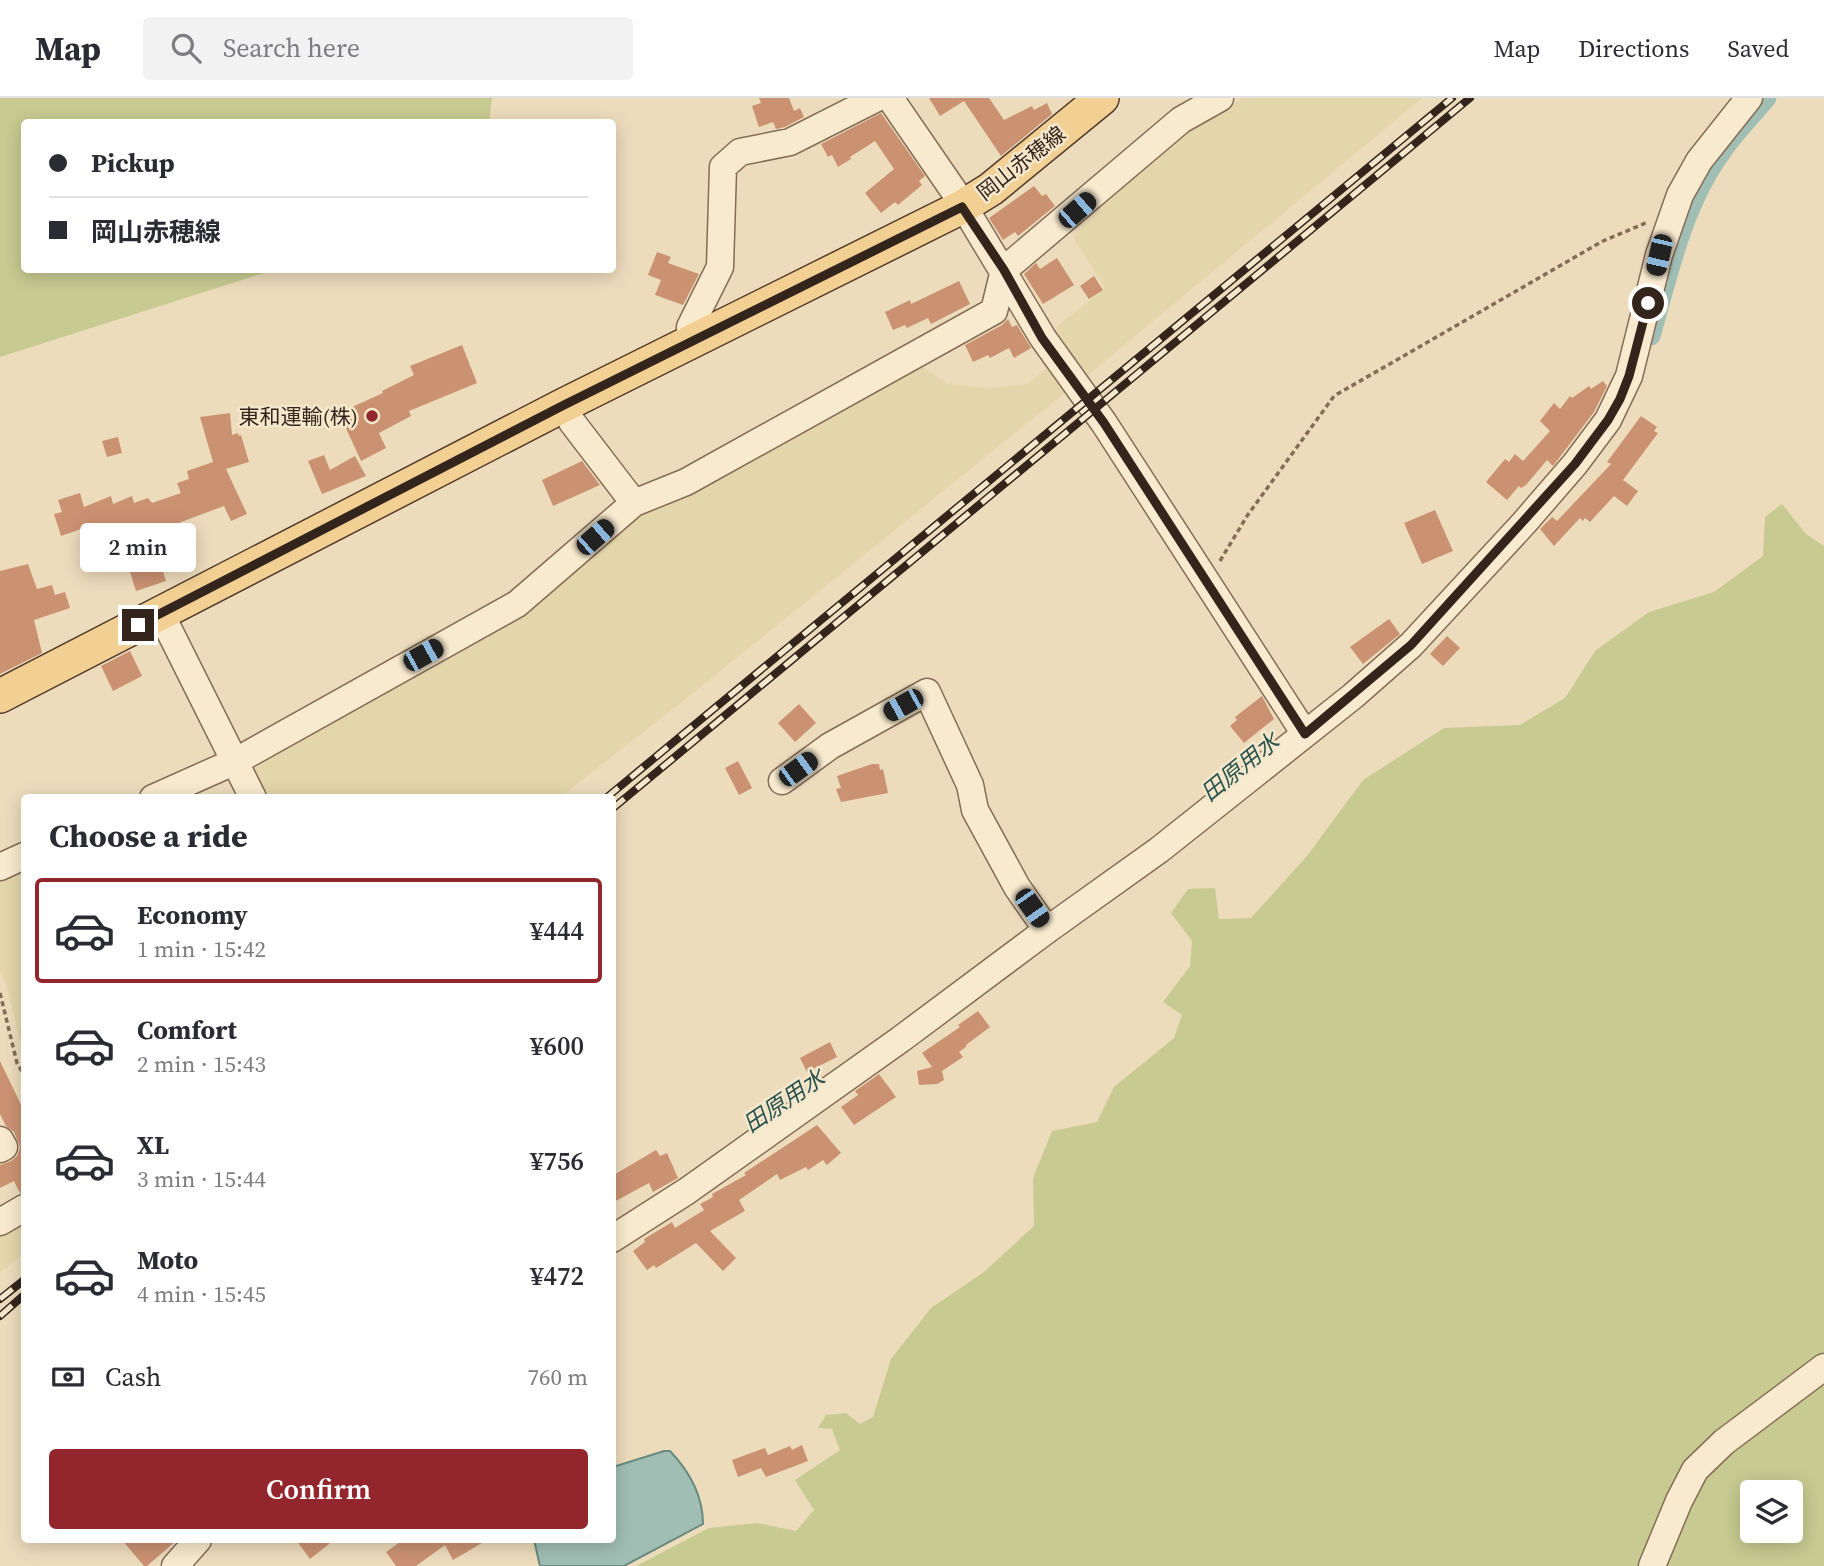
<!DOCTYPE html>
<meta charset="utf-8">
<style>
:root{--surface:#fff;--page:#f2f2f3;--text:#2b2b33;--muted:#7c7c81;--line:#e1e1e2;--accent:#93262d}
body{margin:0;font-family:"Source Serif 4","Noto Sans JP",serif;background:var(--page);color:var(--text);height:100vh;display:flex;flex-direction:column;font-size:26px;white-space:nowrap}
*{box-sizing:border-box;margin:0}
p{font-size:23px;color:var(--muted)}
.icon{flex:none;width:38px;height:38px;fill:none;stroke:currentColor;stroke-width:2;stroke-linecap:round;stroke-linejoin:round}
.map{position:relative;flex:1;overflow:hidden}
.panel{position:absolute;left:21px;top:696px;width:595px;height:749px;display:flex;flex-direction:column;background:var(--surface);border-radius:7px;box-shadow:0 4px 18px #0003}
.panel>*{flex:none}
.hud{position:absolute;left:21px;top:21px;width:595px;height:154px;border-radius:7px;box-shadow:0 4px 18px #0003;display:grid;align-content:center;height:154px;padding:0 28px;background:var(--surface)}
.fabs{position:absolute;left:1740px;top:1382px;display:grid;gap:14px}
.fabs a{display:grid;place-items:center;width:63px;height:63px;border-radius:7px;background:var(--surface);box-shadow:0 4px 18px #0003;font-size:35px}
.end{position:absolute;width:32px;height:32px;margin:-16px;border:9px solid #33251b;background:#fff;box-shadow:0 0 0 4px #fff}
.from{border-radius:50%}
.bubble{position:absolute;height:49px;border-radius:7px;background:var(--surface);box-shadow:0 4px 18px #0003;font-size:23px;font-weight:600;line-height:49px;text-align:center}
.car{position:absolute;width:21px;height:42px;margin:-21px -10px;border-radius:9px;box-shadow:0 0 5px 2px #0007;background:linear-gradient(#222 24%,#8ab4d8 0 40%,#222 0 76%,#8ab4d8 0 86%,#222 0)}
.hud b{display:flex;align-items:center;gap:24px;height:66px;font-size:26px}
.hud b+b{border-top:2px solid var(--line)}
.hud i{width:18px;height:18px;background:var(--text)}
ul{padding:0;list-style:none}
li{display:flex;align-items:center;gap:21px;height:105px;margin:0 14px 10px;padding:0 14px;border:4px solid transparent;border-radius:7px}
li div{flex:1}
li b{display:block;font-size:26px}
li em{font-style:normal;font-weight:600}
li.current{border-color:var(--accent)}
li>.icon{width:63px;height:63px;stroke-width:1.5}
h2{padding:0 28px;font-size:32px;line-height:84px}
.pay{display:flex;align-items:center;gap:18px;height:77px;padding:0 28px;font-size:26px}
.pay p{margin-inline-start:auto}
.button{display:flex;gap:14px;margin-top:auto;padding:14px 28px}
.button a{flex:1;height:80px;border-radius:7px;background:var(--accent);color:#fff;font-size:28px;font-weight:600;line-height:80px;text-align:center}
header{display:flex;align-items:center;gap:42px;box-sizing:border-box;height:98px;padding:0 35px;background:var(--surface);border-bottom:2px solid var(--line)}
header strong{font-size:33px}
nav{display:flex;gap:38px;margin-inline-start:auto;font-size:24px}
.search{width:490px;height:63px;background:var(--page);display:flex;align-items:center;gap:18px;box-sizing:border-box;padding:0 24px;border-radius:7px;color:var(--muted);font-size:26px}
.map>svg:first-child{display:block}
.farmland{fill:#e3d6aa}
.green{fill:#c7cb91;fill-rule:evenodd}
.water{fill:#a0beb4;stroke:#688b80;stroke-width:2}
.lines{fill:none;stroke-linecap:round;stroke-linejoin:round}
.canal{stroke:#a0beb4;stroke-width:19}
.building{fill:#cb9272}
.minor-casing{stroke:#846c56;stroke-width:29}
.major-casing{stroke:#523b2b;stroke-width:36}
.path{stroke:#846c56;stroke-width:3.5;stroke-dasharray:5 3.5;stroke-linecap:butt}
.minor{stroke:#f8eacf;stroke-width:26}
.major{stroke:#f2cf92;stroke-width:33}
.rail-casing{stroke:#33251b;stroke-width:8}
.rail{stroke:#f5e7cb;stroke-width:5;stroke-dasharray:16;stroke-linecap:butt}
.route{stroke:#33251b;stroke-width:9}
.poi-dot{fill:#93262d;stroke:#f5e7cb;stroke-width:2.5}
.labels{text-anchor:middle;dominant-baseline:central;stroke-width:5;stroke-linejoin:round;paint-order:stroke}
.street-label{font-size:21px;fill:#33251b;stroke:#f5e7cb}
.poi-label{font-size:21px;fill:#33251b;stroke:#f5e7cb;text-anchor:end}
.water-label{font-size:23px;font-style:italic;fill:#2a534e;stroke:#f5e7cb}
</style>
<header>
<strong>Map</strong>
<div class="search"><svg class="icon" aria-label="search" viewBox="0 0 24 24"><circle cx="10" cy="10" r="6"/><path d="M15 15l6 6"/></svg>Search here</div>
<nav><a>Map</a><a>Directions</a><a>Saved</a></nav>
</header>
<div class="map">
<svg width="1824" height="1468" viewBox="0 0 1824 1468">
<rect width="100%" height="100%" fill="#eddcbc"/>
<!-- farmland -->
<path class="farmland" d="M1242,0H1422L1087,278L1055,230L1105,190L1073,139L1156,53Z
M922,269L948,286L988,290L1027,286L1046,271L1067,293L692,596L559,700H265L254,671L503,521L631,421L693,392Z
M24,772V957L6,887L0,874V782Z
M24,1114V1155L0,1175V1127Z"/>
<!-- green -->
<path class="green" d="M0,0H492L489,24H24V172H273L0,259Z
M1782,406L1806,436L1824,448V1468H636L709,1430L757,1425L796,1433L814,1412L795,1382L840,1352L832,1331L818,1330L826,1317L846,1315L860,1326L873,1319L891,1261L931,1210L984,1174L1034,1128L1033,1080L1052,1033L1097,1024L1114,989L1174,940L1182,917L1163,904L1190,868L1192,843L1171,815L1188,791L1215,790L1219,821L1251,820L1307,758L1363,682L1444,630L1520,627L1565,600L1595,553L1649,514L1714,494L1763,458L1765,419ZM1752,1395H1790V1433H1752Z"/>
<!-- water -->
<path class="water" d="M664,1353H670C689,1373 703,1398 703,1426L624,1468H540L534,1442H612L613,1369Z"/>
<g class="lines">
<!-- canal -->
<path class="canal" d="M1651,238C1669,176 1683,107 1722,54C1735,35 1752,18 1767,0"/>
</g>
<!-- building -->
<path class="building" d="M759,0H789L794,13L800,10L804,19L785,29L776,31L773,24L759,29L752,8L761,5Z
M929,0H989L1004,22L1032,8L1034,12L1047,5L1052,16L1001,58L964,3L940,18Z
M881,15L925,78L919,83L922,87L898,107L895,104L881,115L865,95L894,71L875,43L850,59L851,61L838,69L832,57L828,59L821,46Z
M1034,88L1042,98L1046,96L1055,108L1018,138L1015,134L1003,142L989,120Z
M657,154L671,159L668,165L699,176L683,207L655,197L661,182L648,177Z
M1057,160L1074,187L1043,206L1024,176L1036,165L1040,171Z
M1094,178L1103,192L1089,201L1080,188Z
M959,183L970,206L931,226L928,220L907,230L905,227L893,232L885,214L910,202L911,206Z
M1008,221L1012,229L1017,227L1031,250L1014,260L1009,250L990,260L988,257L973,264L965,247L1002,227Z
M462,247L477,285L409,313L411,318L379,335L386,350L361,363L339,315L383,295L382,293L414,277L410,268Z
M1603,283L1607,288L1594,314L1553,368L1547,362L1526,387L1521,390L1519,388L1507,402L1486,384L1505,361L1509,364L1515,356L1523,363L1550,333L1540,323L1554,305L1560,311L1570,298L1572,300L1589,288L1591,291Z
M230,315L232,337L238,335L239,338L241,337L249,364L226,371L247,416L231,423L224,408L114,449L119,463L98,470L84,430L61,438L54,416L62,414L58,402L80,395L84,409L111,398L113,406L132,398L134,405L148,400L152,405L181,395L177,385L189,381L187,373L213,364L200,319Z
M1641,318L1657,329L1654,333L1658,335L1623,382L1638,393L1627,408L1614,398L1590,424L1585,420L1583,423L1580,420L1554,448L1540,431L1552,419L1557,423L1611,366L1607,364Z
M118,339L122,355L107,359L102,343Z
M324,357L330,372L355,358L366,378L322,396L308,363Z
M582,363L600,387L553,408L542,382Z
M1435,412L1453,453L1422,466L1404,425Z
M160,464L166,483L136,493L130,474Z
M28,466L37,491L52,487L55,497L65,494L70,510L34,522L42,555L0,576V473Z
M1389,521L1400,536L1363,566L1350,549Z
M1447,538L1460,550L1443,568L1430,556Z
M130,553L142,578L113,593L101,568Z
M1262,598L1274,621L1244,645L1230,628L1237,622L1235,619Z
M799,606L816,625L795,644L778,625Z
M738,663L752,690L739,697L725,670Z
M872,666H879L880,672L883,671L888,695L841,704L836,691L841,690L837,678Z
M978,913L990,929L966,947L967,948L959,954L963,959L942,973L944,982L937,986L919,987L917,973L932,969L922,955L960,929L958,927Z
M830,944L837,959L807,974L800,960Z
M0,963L24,1013V1094L20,1095L14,1083L0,1090V1067L11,1063L17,1058L20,1049L14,1034L6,1028L0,1016Z
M879,976L896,999L854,1027L841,1009L858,997L855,993Z
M817,1027L841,1055L827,1067L823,1062L808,1072L806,1069L780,1082L777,1076L739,1102L745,1113L710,1133L736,1160L723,1173L696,1145L656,1170L654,1167L647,1172L633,1153L645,1144L644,1141L672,1124L675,1130L704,1112L700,1106L713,1099L712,1096L746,1077L744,1075Z
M656,1052L660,1058L667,1055L678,1080L653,1094L649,1085L612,1105V1078Z
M802,1347L808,1363L766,1379L761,1370L738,1379L732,1362L765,1350L768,1357L790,1348L792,1352Z
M122,1442H177L147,1468H144Z
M296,1442H334L310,1461Z
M403,1442H487L453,1462L445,1447L416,1468H396L386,1454Z"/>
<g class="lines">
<!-- minor casing -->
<g class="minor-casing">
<path id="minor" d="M890,0L958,99L1043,240L1104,325L1305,636
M690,244V229L720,169L723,69L740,54L790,44L877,0
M564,307L572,324L634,405
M161,516L253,700
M782,683L830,648L927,594L970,687L975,712L1017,789L1047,832
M153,700L236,663L517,506L634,405L686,384L994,213L1004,172L1181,22L1220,0
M0,769L24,758
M0,1042L4,1049L0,1051
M0,1124L24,1110
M612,1141L687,1093L901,941L1047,832L1159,752L1353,598L1411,547L1524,425L1575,366L1608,322L1629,278L1659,157L1680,97L1699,63L1749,0
M175,1468L198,1442
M1652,1468L1679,1403L1695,1372L1724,1344L1824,1269"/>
</g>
<!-- major casing -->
<g class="major-casing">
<path id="major" d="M0,598L564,307L962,109L991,91L1102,0"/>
</g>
<!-- path -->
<path class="path" d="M1220,463L1247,418L1334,298L1603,143L1648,124
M0,895L17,965L24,977"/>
<!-- minor -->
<use href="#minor" class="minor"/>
<!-- major -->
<use href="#major" class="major"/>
<!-- rail casing -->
<g class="rail-casing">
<path id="rail" d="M606,700L1452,0
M612,711L1470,0
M0,1201L24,1182
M0,1218L24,1197"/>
</g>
<!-- rail -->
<use href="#rail" class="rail"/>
</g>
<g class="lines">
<!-- route -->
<path class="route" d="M138,527L564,307L962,109L1004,172L1042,240L1104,325L1305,636L1411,547L1575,366L1608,322L1620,301L1629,278L1648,205"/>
</g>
<!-- markers -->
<circle class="poi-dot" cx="372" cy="318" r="7"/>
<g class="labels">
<!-- street labels -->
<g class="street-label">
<text transform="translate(1021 65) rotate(-38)">岡山赤穂線</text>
</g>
<!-- poi labels -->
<g class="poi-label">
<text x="358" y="318">東和運輸(株)</text>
</g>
<!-- water labels -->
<g class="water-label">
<text transform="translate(1240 669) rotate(-39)">田原用水</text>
<text transform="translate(784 1003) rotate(-34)">田原用水</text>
</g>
</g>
</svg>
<div class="fabs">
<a><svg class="icon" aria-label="layers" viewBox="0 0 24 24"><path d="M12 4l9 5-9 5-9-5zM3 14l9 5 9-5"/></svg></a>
</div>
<i class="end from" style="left:1648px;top:205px"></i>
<i class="end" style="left:138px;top:527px"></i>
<div class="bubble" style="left:80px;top:425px;width:116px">2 min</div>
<i class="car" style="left:1077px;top:112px;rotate:49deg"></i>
<i class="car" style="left:1659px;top:157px;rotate:193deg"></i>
<i class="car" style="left:595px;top:439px;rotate:49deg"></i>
<i class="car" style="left:423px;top:557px;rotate:61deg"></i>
<i class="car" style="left:903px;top:607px;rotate:241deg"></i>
<i class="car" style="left:798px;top:671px;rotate:54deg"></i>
<i class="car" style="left:1032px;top:810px;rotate:145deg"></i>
<div class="hud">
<b><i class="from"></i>Pickup</b>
<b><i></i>岡山赤穂線</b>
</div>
<section class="panel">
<h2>Choose a ride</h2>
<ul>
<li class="current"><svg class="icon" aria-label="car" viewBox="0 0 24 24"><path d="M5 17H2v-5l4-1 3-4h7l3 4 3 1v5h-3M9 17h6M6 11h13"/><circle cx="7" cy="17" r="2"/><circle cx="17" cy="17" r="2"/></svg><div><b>Economy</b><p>1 min · 15:42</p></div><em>¥444</em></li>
<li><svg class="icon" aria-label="car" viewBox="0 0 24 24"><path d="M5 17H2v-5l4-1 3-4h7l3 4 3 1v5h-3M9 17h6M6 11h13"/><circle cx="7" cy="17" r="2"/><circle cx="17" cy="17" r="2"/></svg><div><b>Comfort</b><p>2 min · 15:43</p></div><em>¥600</em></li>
<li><svg class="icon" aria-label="car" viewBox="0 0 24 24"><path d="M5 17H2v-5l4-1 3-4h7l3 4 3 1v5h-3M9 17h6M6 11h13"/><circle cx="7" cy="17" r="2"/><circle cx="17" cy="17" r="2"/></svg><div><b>XL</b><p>3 min · 15:44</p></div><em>¥756</em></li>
<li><svg class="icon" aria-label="car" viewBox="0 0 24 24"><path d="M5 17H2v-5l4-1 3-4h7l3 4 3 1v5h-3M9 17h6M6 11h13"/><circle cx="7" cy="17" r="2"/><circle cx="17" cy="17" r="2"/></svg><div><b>Moto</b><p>4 min · 15:45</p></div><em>¥472</em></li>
</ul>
<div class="pay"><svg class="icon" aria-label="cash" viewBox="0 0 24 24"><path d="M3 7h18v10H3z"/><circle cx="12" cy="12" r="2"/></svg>Cash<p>760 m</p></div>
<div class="button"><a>Confirm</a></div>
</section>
</div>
